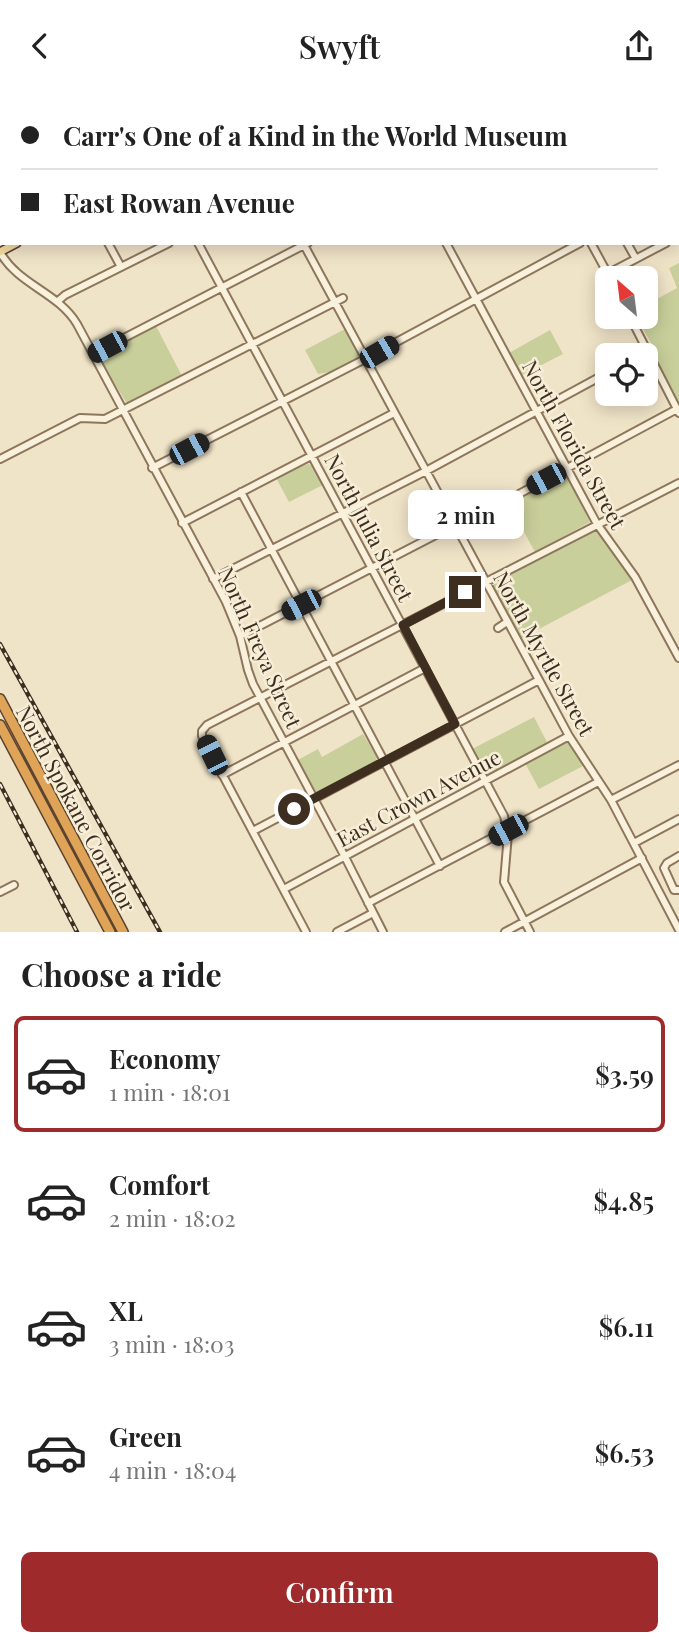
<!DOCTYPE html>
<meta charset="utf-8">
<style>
:root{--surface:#fff;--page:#f2f2f2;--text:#222;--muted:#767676;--line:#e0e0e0;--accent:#9e2a2b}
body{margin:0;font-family:"Playfair Display",serif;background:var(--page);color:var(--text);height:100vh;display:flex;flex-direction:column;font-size:26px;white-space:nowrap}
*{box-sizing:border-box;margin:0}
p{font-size:23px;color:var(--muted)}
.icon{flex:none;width:38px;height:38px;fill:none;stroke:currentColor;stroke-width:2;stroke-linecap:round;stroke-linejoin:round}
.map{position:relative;height:841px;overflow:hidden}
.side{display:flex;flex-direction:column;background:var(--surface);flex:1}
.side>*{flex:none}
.banner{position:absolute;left:0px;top:0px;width:679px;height:154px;box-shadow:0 4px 18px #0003;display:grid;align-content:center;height:154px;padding:0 21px;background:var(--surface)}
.needle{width:46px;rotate:332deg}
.fabs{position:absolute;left:595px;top:175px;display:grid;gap:14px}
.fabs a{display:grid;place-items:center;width:63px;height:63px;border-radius:10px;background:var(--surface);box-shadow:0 4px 18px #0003;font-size:35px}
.end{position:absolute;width:32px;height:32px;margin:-16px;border:9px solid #3d2e20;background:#fff;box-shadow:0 0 0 4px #fff}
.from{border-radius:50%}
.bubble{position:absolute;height:49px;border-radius:10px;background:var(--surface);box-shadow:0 4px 18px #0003;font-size:23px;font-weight:600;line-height:49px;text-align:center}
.car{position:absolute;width:21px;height:42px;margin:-21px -10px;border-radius:9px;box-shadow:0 0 5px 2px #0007;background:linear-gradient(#222 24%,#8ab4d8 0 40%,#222 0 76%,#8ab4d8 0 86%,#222 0)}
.banner b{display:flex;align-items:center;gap:24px;height:66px;font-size:26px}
.banner b+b{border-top:2px solid var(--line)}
.banner i{width:18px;height:18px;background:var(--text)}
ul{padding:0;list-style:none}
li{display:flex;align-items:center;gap:21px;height:116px;margin:0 14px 10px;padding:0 7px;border:4px solid transparent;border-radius:10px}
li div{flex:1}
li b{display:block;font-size:26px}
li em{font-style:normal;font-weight:600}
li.on{border-color:var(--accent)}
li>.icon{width:63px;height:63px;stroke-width:1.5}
h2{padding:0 21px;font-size:32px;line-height:84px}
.button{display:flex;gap:14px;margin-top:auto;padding:14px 21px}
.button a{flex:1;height:80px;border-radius:10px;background:var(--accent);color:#fff;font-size:28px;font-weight:600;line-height:80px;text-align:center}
header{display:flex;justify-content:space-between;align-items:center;height:91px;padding:0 21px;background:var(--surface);font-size:32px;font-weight:600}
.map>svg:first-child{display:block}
.green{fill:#c9cf9b}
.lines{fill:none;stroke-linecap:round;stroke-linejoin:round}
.minor-casing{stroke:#8d765c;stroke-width:10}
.major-casing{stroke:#5b4430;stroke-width:10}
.highway-casing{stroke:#5b4430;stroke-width:12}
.minor{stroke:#faf1dc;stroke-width:6}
.major{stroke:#f3d9a0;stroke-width:7}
.highway{stroke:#e0a458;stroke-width:9}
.rail-casing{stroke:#3d2e20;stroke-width:4.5}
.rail{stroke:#f7eed8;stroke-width:2;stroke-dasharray:5;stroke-linecap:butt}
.route{stroke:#3d2e20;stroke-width:9}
.labels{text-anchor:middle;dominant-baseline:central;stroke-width:5;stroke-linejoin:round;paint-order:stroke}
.street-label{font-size:21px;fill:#3d2e20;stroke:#f7eed8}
</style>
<header><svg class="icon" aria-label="back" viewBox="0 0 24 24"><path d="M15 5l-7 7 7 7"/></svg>Swyft<svg class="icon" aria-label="share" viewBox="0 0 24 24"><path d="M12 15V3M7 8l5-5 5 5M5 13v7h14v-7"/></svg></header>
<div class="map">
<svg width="679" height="841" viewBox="0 0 679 841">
<rect width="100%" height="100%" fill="#f0e4c8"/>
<!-- green -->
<path class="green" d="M679,172V317L654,271L657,264L637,226H646V214L677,197L669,177Z
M155,233L182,285L129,312L126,311L98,266Z
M345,238L358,263V266L336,280L318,283L305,259Z
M550,239L563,263L520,285L507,263Z
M309,373L313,376L323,394L289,411L275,385L300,375Z
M562,383L567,385L590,431L535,461L523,439L509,446L495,419Z
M595,439L634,488L520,548L493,497L494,490Z
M534,626L548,653L491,684L485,683L472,658Z
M363,643L377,666L376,671L318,702L313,700L296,670L318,658L322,666Z
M566,650L570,651L583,675L539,698L525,672Z"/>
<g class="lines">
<!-- minor casing -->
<g class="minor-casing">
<path id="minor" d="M227,0L228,2
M363,0L364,2
M677,55H679
M677,101L679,100
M677,146H679
M108,152L121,176
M198,152L504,725L508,743L504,791L530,841
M303,152L539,589L569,645L611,709L679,839
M446,152L597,433L635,486L679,567
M591,152L610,187
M627,152L636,168
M0,161C18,194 58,201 77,233L226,511L240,545L248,579L253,593L344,764L383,841
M607,183L666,152
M58,210L65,204L169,152
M630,226L679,322
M93,263L308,152
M0,368L80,327L105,328L343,207
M152,377L365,268L580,152
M241,401L440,775
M182,432L394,322
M213,488L426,380L607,282
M498,537L507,531
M240,545L455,434L463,433L677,318
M222,684L425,577
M611,709L679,674
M253,740L539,589
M634,752L679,728
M679,765L667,772L664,777L674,799H679
M284,798L569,645
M0,801L14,794
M368,812L598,691
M306,841L202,645V640L207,634L679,392
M337,841L373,822
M505,841L642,767"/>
</g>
<!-- major casing -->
<g class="major-casing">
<path id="major" d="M302,2L305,0
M0,161L17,152"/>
</g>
<!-- highway casing -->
<g class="highway-casing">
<path id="highway" d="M0,608L123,841
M0,634L110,841"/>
</g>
<!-- minor -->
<use href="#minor" class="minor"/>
<!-- major -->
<use href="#major" class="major"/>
<!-- highway -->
<use href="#highway" class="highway"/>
<!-- rail casing -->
<g class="rail-casing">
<path id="rail" d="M0,553L160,841
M0,693L77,841"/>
</g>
<!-- rail -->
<use href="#rail" class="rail"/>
</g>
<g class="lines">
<!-- route -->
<path class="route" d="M294,718L455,633L403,534L465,501"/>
</g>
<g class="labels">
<!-- street labels -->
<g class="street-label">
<text transform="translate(575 353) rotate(61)">North Florida Street</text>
<text transform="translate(370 436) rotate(62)">North Julia Street</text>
<text transform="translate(261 556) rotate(66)">North Freya Street</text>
<text transform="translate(545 562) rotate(61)">North Myrtle Street</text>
<text transform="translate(418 706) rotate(-28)">East Crown Avenue</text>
<text transform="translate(77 717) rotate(62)">North Spokane Corridor</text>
</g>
</g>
</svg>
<div class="fabs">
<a><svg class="needle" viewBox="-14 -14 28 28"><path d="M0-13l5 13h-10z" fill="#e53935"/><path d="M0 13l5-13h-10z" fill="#767676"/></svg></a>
<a><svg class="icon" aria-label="locate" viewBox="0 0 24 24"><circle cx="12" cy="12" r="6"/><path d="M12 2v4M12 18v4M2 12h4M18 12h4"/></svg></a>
</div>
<i class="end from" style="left:294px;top:718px"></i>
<i class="end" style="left:465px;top:501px"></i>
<div class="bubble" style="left:408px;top:399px;width:116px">2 min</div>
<i class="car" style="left:107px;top:256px;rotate:242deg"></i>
<i class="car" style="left:379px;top:261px;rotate:60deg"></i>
<i class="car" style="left:189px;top:358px;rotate:62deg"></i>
<i class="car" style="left:546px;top:388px;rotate:242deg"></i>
<i class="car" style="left:301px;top:514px;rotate:243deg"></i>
<i class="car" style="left:212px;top:664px;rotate:334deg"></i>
<i class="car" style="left:508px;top:739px;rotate:242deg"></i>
<div class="banner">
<b><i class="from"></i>Carr's One of a Kind in the World Museum</b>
<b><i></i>East Rowan Avenue</b>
</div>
</div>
<section class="side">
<h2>Choose a ride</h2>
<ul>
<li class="on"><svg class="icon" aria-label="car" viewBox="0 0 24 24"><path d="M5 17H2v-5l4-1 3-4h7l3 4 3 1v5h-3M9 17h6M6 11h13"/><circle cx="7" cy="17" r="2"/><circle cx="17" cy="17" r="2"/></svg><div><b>Economy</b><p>1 min · 18:01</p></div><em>$3.59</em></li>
<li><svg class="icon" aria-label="car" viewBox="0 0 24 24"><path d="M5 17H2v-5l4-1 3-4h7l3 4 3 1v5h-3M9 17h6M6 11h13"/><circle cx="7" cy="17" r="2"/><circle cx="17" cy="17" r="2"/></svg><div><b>Comfort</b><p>2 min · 18:02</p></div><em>$4.85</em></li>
<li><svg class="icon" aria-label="car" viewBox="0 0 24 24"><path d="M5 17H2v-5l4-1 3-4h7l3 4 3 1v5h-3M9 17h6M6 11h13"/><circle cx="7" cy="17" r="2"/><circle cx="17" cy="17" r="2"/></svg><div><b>XL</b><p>3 min · 18:03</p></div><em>$6.11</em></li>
<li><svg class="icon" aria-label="car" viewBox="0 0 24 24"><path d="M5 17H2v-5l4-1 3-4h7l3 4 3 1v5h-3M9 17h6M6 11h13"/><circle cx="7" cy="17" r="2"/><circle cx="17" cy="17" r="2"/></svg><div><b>Green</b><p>4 min · 18:04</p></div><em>$6.53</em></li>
</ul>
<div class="button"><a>Confirm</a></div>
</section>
